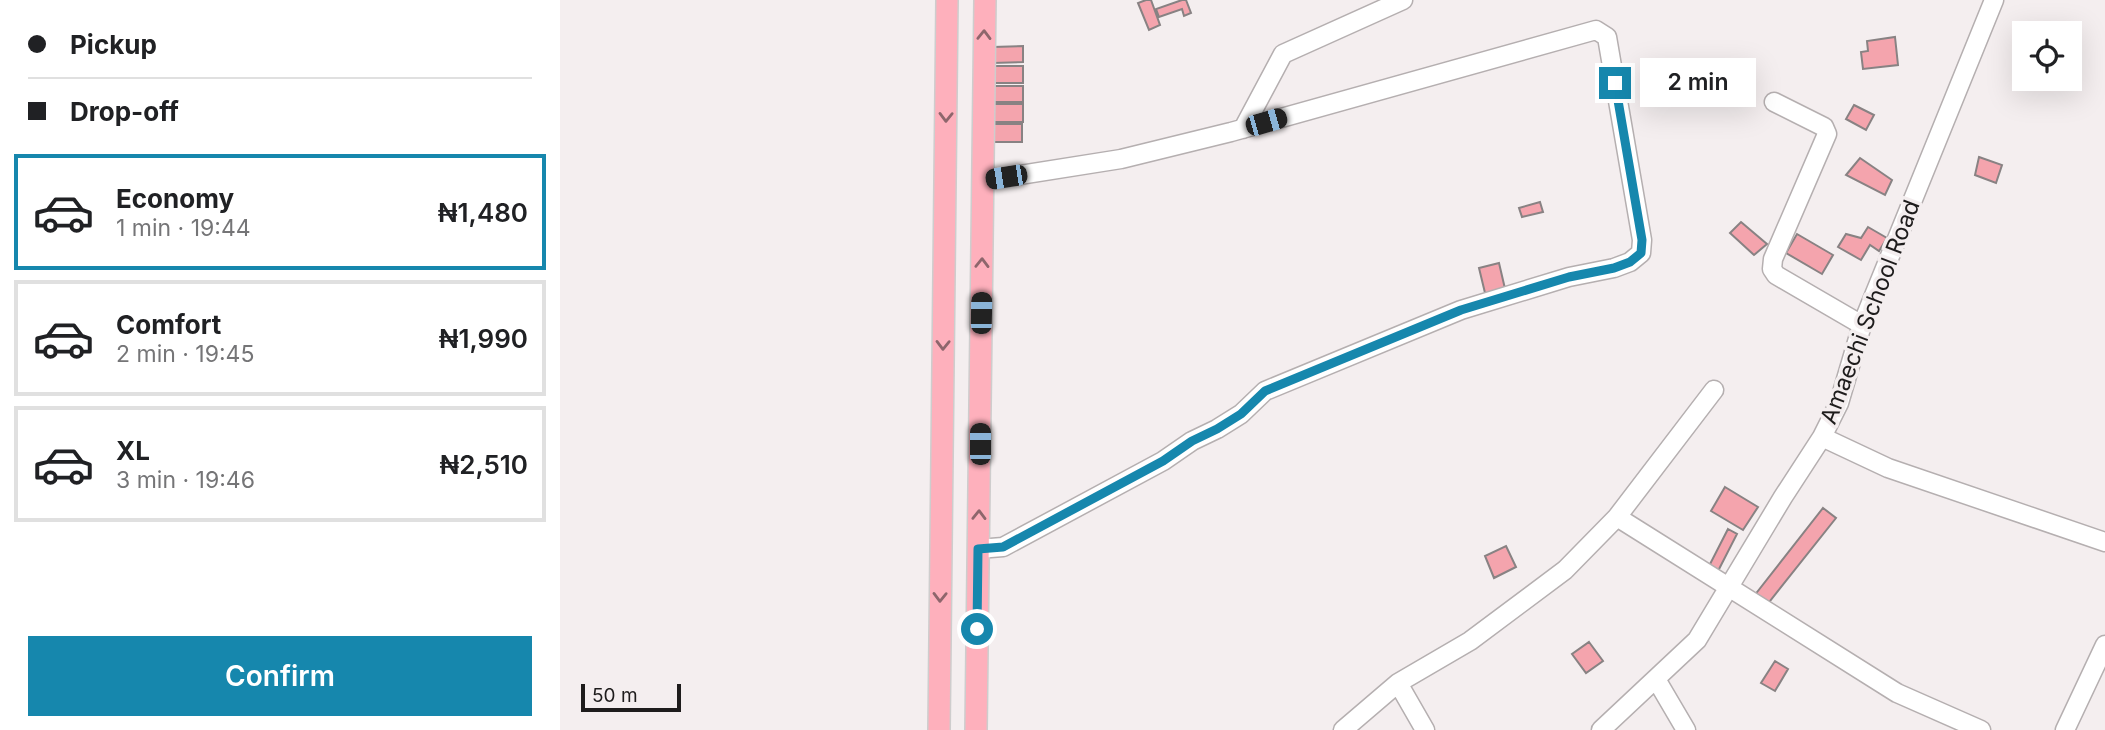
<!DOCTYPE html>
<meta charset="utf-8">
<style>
:root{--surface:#fff;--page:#f2f2f2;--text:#202124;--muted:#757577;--line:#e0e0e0;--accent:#1687ad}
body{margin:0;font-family:Inter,sans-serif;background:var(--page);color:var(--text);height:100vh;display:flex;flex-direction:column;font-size:26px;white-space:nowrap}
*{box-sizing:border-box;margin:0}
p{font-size:23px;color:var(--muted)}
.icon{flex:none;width:38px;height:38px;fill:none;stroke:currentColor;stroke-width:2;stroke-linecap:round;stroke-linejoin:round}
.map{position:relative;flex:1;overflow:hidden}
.sheet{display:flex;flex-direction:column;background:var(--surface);width:560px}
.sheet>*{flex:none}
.hud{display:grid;align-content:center;height:154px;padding:0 28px;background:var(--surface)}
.buttons{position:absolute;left:1452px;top:21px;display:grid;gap:14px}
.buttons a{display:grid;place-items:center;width:70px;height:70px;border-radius:0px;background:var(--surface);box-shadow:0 7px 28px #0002;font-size:35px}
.scale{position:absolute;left:21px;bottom:18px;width:100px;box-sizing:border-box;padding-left:7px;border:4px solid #1e1c1c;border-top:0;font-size:19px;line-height:24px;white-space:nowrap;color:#1e1c1c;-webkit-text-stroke:5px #f4eeef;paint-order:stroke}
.end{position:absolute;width:32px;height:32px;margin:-16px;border:9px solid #1687ad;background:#fff;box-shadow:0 0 0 4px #fff}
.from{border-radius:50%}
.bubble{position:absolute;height:49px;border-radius:0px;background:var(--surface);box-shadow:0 7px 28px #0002;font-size:23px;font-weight:600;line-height:49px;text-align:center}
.car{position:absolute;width:21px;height:42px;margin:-21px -10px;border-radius:9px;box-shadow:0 0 5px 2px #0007;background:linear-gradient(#222 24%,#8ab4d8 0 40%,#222 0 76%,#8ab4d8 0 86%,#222 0)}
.hud b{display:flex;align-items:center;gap:24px;height:66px;font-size:26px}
.hud b+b{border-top:2px solid var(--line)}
.hud i{width:18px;height:18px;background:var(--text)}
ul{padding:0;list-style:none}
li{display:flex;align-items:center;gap:21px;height:116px;margin:0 14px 10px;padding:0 14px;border:4px solid var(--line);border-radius:0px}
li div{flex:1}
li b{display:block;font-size:26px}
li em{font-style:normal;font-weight:600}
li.current{border-color:var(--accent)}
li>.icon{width:63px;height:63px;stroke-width:1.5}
.action{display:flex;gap:14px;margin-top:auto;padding:14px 28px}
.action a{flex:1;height:80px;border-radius:0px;background:var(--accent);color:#fff;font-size:28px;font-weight:600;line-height:80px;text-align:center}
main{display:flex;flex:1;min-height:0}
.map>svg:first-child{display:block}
.building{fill:#f4a4ad;stroke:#888283;stroke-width:2}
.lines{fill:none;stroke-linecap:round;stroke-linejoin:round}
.minor-casing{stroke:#b5afb0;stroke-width:21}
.major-casing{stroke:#cecdcd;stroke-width:24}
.minor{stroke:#fff;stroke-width:18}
.major{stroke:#feb0bc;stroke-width:21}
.oneway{stroke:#8e666c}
.route{stroke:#1687ad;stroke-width:9}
.labels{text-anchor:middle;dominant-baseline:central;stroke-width:7;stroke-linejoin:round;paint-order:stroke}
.street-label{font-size:23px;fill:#1e1c1c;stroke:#f4eeef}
</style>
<main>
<section class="sheet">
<div class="hud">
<b><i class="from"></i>Pickup</b>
<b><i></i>Drop-off</b>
</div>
<ul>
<li class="current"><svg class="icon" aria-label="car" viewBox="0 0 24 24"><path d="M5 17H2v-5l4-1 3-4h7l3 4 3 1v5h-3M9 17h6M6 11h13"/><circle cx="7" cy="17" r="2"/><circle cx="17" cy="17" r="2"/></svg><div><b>Economy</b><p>1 min · 19:44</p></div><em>₦1,480</em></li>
<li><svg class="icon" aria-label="car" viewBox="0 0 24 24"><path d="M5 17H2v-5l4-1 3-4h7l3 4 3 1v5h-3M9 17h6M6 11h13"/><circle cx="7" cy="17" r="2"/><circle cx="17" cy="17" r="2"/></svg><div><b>Comfort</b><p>2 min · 19:45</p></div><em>₦1,990</em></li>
<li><svg class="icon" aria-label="car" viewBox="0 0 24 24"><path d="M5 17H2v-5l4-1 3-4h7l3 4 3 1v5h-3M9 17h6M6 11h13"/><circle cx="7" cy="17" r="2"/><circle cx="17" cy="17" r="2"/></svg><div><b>XL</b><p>3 min · 19:46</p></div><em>₦2,510</em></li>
</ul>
<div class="action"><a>Confirm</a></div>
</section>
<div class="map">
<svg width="1545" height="730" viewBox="0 0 1545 730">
<rect width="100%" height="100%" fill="#f4eeef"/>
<!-- building -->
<path class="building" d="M586,0H591L600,25L589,30L578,3Z
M622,0H626L631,13L624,16L622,9L599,17L596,9Z
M1335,37L1338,65L1303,69L1301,52L1308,51L1307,41Z
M463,46V62L433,63V47Z
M434,66H463V83H434Z
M433,86H463V102H432Z
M433,104H463V122H433Z
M1294,105L1314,115L1306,130L1286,119Z
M433,124H462V142H433Z
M1419,157L1442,165L1436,183L1415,175Z
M1300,158L1332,180L1325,195L1286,175Z
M980,202L983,212L962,217L959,208Z
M1181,222L1207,244L1194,255L1170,233Z
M1308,227L1327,238L1319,251L1310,245L1301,260L1278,247L1286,234L1301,238Z
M1237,234L1273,255L1262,274L1226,253Z
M939,263L946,293L926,297L919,268Z
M1165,487L1198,507L1183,530L1151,511Z
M1263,508L1276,518L1206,606L1194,596Z
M1168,529L1177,534L1157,573L1148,568Z
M946,546L956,567L934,578L925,556Z
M1029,642L1043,661L1026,673L1012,654Z
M1215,661L1228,669L1215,691L1201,683Z"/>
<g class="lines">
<!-- minor casing -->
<g class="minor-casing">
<path id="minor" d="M1214,102L1264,127L1267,134L1213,259L1212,269L1216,275L1302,325
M683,129L723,54L843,0
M1262,437L1328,468L1545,542
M1057,517L1337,693L1421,730
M418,549L443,547L603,461L632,441L657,429L681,414L705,391L901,310L1009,277L1054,268L1070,262L1081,253L1082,240L1047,37L1036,30L671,132L561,159L422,181
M1096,679L1126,730
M838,683L865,730
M783,730L838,683L910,641L1005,570L1057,517L1154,390
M1041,730L1137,640L1223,497L1262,437L1279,403L1302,325L1434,0
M1505,730L1545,645"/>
</g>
<!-- major casing -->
<g class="major-casing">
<path id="major" d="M379,730L387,0
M416,730L425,0"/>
</g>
<!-- minor -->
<use href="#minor" class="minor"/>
<!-- major -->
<use href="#major" class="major"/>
</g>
<!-- one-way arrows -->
<defs><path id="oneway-chevron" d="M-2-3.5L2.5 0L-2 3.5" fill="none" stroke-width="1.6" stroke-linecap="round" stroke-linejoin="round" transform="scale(1.75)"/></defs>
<g class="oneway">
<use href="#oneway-chevron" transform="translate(424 35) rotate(-89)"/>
<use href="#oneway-chevron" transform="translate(386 117) rotate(91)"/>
<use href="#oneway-chevron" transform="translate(422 263) rotate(-89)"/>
<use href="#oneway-chevron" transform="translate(383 345) rotate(91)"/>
<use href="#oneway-chevron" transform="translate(419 515) rotate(-89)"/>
<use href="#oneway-chevron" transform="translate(380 597) rotate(91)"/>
</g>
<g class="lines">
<!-- route -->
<path class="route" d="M417,629L418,549L443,547L603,461L632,441L657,429L681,414L705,391L901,310L1009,277L1054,268L1070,262L1081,253L1082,240L1055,83"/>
</g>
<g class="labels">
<!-- street labels -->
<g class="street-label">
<text transform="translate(1310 312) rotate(-69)">Amaechi School Road</text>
</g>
</g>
</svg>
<div class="buttons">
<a><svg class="icon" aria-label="locate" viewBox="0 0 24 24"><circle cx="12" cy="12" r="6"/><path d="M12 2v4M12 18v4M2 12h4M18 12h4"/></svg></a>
</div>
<div class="scale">50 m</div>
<i class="end from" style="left:417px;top:629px"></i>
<i class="end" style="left:1055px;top:83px"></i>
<div class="bubble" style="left:1080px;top:58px;width:116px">2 min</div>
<i class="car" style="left:706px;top:122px;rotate:74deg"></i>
<i class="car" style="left:446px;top:177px;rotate:261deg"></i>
<i class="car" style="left:421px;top:313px;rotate:1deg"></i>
<i class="car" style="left:420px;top:444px;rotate:0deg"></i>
</div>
</main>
